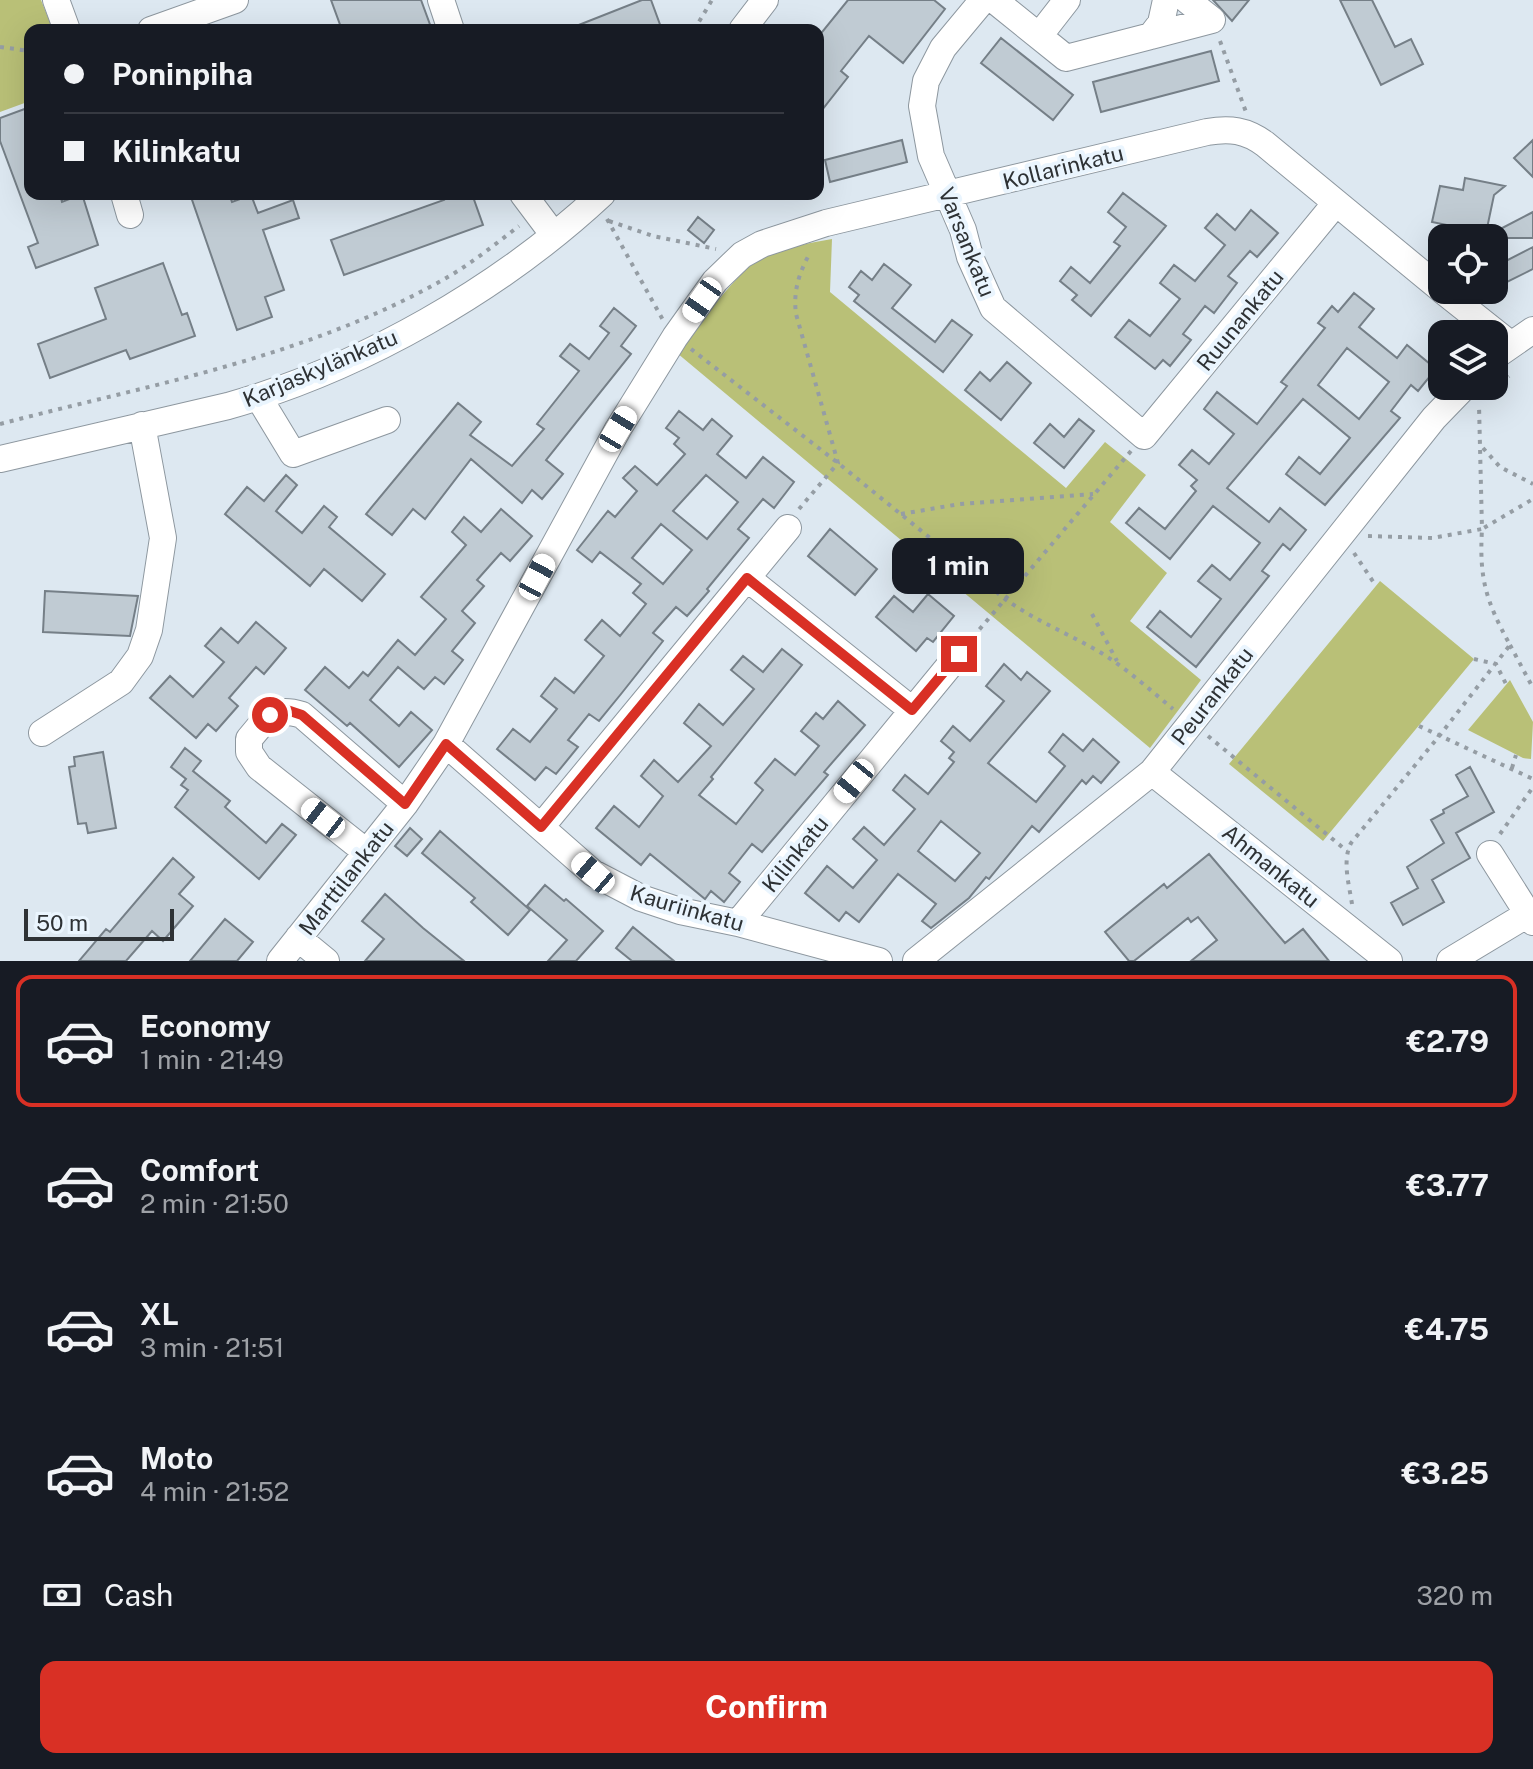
<!DOCTYPE html>
<meta charset="utf-8">
<style>
:root{--surface:#171b24;--page:#242831;--text:#f1f3f6;--muted:#9ea1a6;--line:#363941;--accent:#d93025}
body{margin:0;font-family:"Public Sans",sans-serif;background:var(--page);color:var(--text);height:100vh;display:flex;flex-direction:column;font-size:30px;white-space:nowrap}
*{box-sizing:border-box;margin:0}
p{font-size:26px;color:var(--muted)}
.icon{flex:none;width:44px;height:44px;fill:none;stroke:currentColor;stroke-width:2;stroke-linecap:round;stroke-linejoin:round}
.map{position:relative;height:961px;overflow:hidden}
.sheet{display:flex;flex-direction:column;background:var(--surface);flex:1}
.sheet>*{flex:none}
.top-card{position:absolute;left:24px;top:24px;width:800px;height:176px;border-radius:16px;box-shadow:0 8px 32px #0002;display:grid;align-content:center;height:176px;padding:0 40px;background:var(--surface)}
.buttons{position:absolute;left:1428px;top:224px;display:grid;gap:16px}
.buttons a{display:grid;place-items:center;width:80px;height:80px;border-radius:16px;background:var(--surface);box-shadow:0 8px 32px #0002;font-size:40px}
.scale{position:absolute;left:24px;bottom:20px;width:150px;box-sizing:border-box;padding-left:8px;border:4px solid #2e3235;border-top:0;font-size:22px;line-height:28px;white-space:nowrap;color:#2e3235;-webkit-text-stroke:6px #eaf5fe;paint-order:stroke}
.end{position:absolute;width:36px;height:36px;margin:-18px;border:10px solid #d93025;background:#fff;box-shadow:0 0 0 4px #fff}
.from{border-radius:50%}
.bubble{position:absolute;height:56px;border-radius:16px;background:var(--surface);box-shadow:0 8px 32px #0002;font-size:26px;font-weight:700;line-height:56px;text-align:center}
.car{position:absolute;width:24px;height:48px;margin:-24px -12px;border-radius:10px;box-shadow:0 0 6px 2px #0007;background:linear-gradient(#fff 24%,#345 0 40%,#fff 0 76%,#345 0 86%,#fff 0)}
.top-card b{display:flex;align-items:center;gap:28px;height:76px;font-size:30px}
.top-card b+b{border-top:2px solid var(--line)}
.top-card i{width:20px;height:20px;background:var(--text)}
ul{padding:14px 0 0;list-style:none}
li{display:flex;align-items:center;gap:24px;height:132px;margin:0 16px 12px;padding:0 24px;border:4px solid transparent;border-radius:16px}
li div{flex:1}
li b{display:block;font-size:30px}
li em{font-style:normal;font-weight:700}
li.on{border-color:var(--accent)}
li>.icon{width:72px;height:72px;stroke-width:1.5}
.pay{display:flex;align-items:center;gap:20px;height:88px;padding:0 40px;font-size:30px}
.pay p{margin-inline-start:auto}
.button{display:flex;gap:16px;margin-top:auto;padding:16px 40px}
.button a{flex:1;height:92px;border-radius:16px;background:var(--accent);color:#fff;font-size:32px;font-weight:700;line-height:92px;text-align:center}
.map>svg:first-child{display:block}
.green{fill:#b9c077}
.building{fill:#c0cbd3;stroke:#757f87;stroke-width:2;fill-rule:evenodd}
.lines{fill:none;stroke-linecap:round;stroke-linejoin:round}
.minor-casing{stroke:#8d979f;stroke-width:28}
.path{stroke:#959da4;stroke-width:4;stroke-dasharray:4 6;stroke-linecap:butt}
.minor{stroke:#fff;stroke-width:26}
.route{stroke:#d93025;stroke-width:10}
.labels{text-anchor:middle;dominant-baseline:central;stroke-width:8;stroke-linejoin:round;paint-order:stroke}
.street-label{font-size:22px;fill:#2e3235;stroke:#eaf5fe}
</style>
<div class="map">
<svg width="1533" height="961" viewBox="0 0 1533 961">
<rect width="100%" height="100%" fill="#dde8f1"/>
<!-- green -->
<path class="green" d="M0,0H41L53,30H30V101L0,112Z
M832,239L830,292L1066,488L1105,442L1146,475L1110,522L1167,573L1130,621L1201,680L1150,748L677,353C698,328 738,268 765,256C787,247 810,243 832,239Z
M1380,581L1474,659L1323,841L1229,764Z
M1510,680L1533,722L1531,759L1523,758L1468,730Z"/>
<!-- building -->
<path class="building" d="M331,0H421L432,30H342Z
M642,0H651L662,30H566Z
M848,0H934L945,9L903,63L869,36L841,71L848,77L818,115V37Z
M1213,0H1249L1232,21Z
M1340,0H1372L1395,47L1411,39L1423,64L1381,85Z
M1001,38L1073,95L1053,120L981,63Z
M1211,51L1219,81L1101,112L1093,82Z
M30,107V194H60L62,202L82,194L98,245L36,268L28,247L38,243L0,141V118Z
M902,140L907,162L830,182L825,160Z
M1533,140V177L1514,158Z
M1465,178L1505,186L1494,195L1486,233L1432,222L1440,186L1463,190Z
M1123,193L1166,226L1091,316L1072,300L1077,295L1060,281L1071,267L1090,283L1120,246L1114,242L1126,227L1108,212Z
M190,194H229L232,202L251,195L258,213L293,200L299,218L263,230L284,290L265,297L272,317L237,330Z
M442,194H472L483,225L344,275L331,240L444,200Z
M1251,210L1278,233L1257,257L1250,251L1228,276L1237,283L1214,313L1205,306L1183,334L1191,340L1170,366L1163,360L1155,369L1115,337L1129,320L1150,336L1180,299L1160,283L1174,265L1195,281L1225,245L1205,228L1217,214L1235,230Z
M1533,212V238H1483Z
M698,217L714,230L704,243L688,230Z
M1533,247V269L1507,282L1498,265Z
M163,263L182,315L187,313L195,336L130,359L126,350L50,378L38,344L106,319L95,288Z
M884,264L911,285L892,308L935,342L952,320L972,335L943,372L854,301L859,295L849,287L861,271L872,280Z
M1354,293L1374,309L1359,327L1397,358L1407,345L1436,369L1418,391L1411,385L1391,411L1400,418L1325,505L1286,474L1299,457L1320,474L1350,438L1303,399L1227,488L1269,522L1280,508L1306,530L1290,550L1283,544L1262,571L1269,576L1196,667L1147,627L1160,611L1191,637L1221,599L1198,581L1212,565L1230,580L1260,543L1213,506L1170,559L1126,523L1139,508L1165,529L1196,491L1191,486L1197,480L1179,465L1192,450L1209,464L1234,434L1204,409L1217,392L1257,424L1287,386L1281,382L1325,328L1318,323L1332,306L1338,312ZM1347,348L1389,382L1359,419L1318,385Z
M614,308L636,326L621,346L631,354L546,460L563,474L542,499L532,490L522,503L471,459L425,519L413,509L392,535L366,514L458,403L481,422L470,435L512,466L544,429L537,424L579,371L560,356L570,344L589,359L609,333L600,326Z
M1007,362L1031,383L1001,420L965,390L980,372L990,381Z
M679,411L703,430L712,419L732,436L717,454L746,478L763,457L794,482L774,508L763,499L738,529L749,538L707,589L709,591L687,616L676,607L653,633L663,641L621,694L599,721L589,714L568,740L578,747L556,774L546,767L535,780L497,749L513,729L530,742L557,709L541,696L555,678L574,693L604,656L585,640L602,620L620,636L646,604L633,593L641,584L600,552L592,562L577,550L608,511L615,517L637,491L623,478L635,466L657,485L685,454L674,444L679,438L666,428ZM706,475L738,502L707,539L673,511ZM661,524L692,550L663,584L632,558Z
M1079,419L1094,431L1064,468L1034,443L1050,424L1064,437Z
M286,475L297,485L276,511L302,533L324,506L337,517L329,527L385,574L362,601L324,569L310,586L225,514L247,487L264,501Z
M501,509L532,536L510,561L501,553L477,580L484,586L462,611L475,623L452,651L463,660L444,684L435,677L424,689L398,667L370,700L399,726L411,712L432,730L399,767L350,723L347,726L305,690L325,667L349,688L363,672L368,676L398,640L415,655L446,619L421,597L466,545L452,532L464,517L481,532Z
M830,529L877,569L855,595L808,556Z
M45,591L138,596L130,636L43,632Z
M928,594L954,616L933,642L927,638L916,651L876,617L894,596L913,612Z
M256,622L286,648L264,674L256,667L229,698L238,706L216,731L208,724L196,738L150,698L170,676L193,697L224,662L205,646L221,628L238,643Z
M782,649L802,665L711,777L713,779L699,795L736,824L763,790L755,783L775,759L795,775L819,746L801,731L816,713L823,719L838,701L865,725L824,772L828,775L762,852L752,844L729,873L740,882L724,902L711,891L705,899L650,854L641,865L596,828L614,806L639,827L663,796L641,776L654,760L678,782L711,746L684,723L699,704L723,725L754,689L731,670L743,656L763,672Z
M1004,664L1021,680L1027,672L1050,691L988,763L1036,802L1065,766L1049,752L1063,734L1083,751L1093,739L1119,762L1101,783L1093,776L1086,784L1082,780L1039,832L1032,826L989,879L986,877L969,898L931,928L922,921L936,904L898,874L859,922L846,912L839,921L805,893L827,866L853,888L877,860L853,839L864,827L884,845L915,809L893,790L905,775L928,794L954,762L949,758L954,752L941,741L953,726L970,741L1004,701L986,686ZM941,821L980,853L955,881L918,851Z
M185,748L201,761L193,771L230,801L225,807L266,843L282,824L296,835L259,879L175,807L188,790L181,785L186,779L171,767Z
M103,752L116,828L88,833L86,823L78,824L69,767L75,766L74,757Z
M1470,767L1494,812L1456,833L1470,858L1432,880L1444,902L1403,925L1391,903L1418,888L1407,867L1444,843L1431,820L1444,813L1443,810L1468,796L1456,775Z
M410,828L422,839L407,856L395,846Z
M440,831L530,910L508,935L471,902L475,898L422,853Z
M1209,854L1285,943L1303,929L1329,961H1191L1217,940L1198,917L1191,922L1188,918L1134,961H1129L1105,932L1164,884L1167,888Z
M173,858L194,877L179,894L193,906L163,941L152,931L126,961H79L106,929L110,932Z
M545,885L564,901L566,899L603,931L576,961H548L567,940L527,906Z
M385,894L423,928L464,961H365L384,939L362,921Z
M225,919L253,942L237,961H190Z
M633,927L674,961H632L616,948Z"/>
<g class="lines">
<!-- minor casing -->
<g class="minor-casing">
<path id="minor" d="M56,0L67,30
M441,0L451,30
M983,0L943,48L926,81L922,106L931,156L963,230L970,257L993,308L1144,436L1335,204
M994,0L1066,58L1151,36L1161,23L1166,0
M151,30L235,0
M742,30L765,0
M1039,36L1067,0
M1151,36L1212,20L1187,0
M124,194L130,215
M523,194L553,234
M1442,290L1510,344
M1494,357L1533,330
M259,398L293,454L387,420
M0,459L228,406C362,368 500,289 602,194
M747,578L912,710
M42,733L121,682L140,656L149,630L163,538L142,425
M446,744L593,873L641,898L680,911L738,923L879,961
M1152,772L1389,961
M541,827L788,528
M365,851L259,767L249,752V739C267,718 272,706 302,715L405,804
M1490,854L1533,922
M738,923L959,654
M298,938L326,961
M280,961L405,804L446,744L618,429L675,337L715,281L742,255L762,244L826,223L1207,132C1230,128 1246,130 1265,144L1442,290
M916,961L1152,772L1434,418L1465,386
M1450,961L1528,914"/>
</g>
<!-- path -->
<path class="path" d="M694,30L712,0
M1220,41L1246,112
M0,47L30,51
M607,219L663,320
M609,221L653,236L716,249
M691,349L838,463L1005,599C1034,620 1067,633 1098,651C1125,667 1149,689 1173,709
M1485,395L1509,376
M0,424C149,385 303,358 439,282C467,267 493,246 519,226
M1483,448L1500,467L1533,484
M799,509L838,463L796,314C793,291 799,273 810,253
M901,514L960,504L1093,494
M1368,536L1432,538L1482,529L1479,405
M1354,553L1376,586
M1092,614L1117,661
M973,637L1131,451
M1510,645L1533,688
M1474,659L1496,664L1506,684
M1419,726L1533,779
M1208,736L1347,851
M1512,768L1516,755
M1500,834L1533,787
M1352,904C1349,884 1342,861 1351,843L1440,735L1510,645C1486,601 1479,579 1482,529L1533,499"/>
<!-- minor -->
<use href="#minor" class="minor"/>
</g>
<g class="lines">
<!-- route -->
<path class="route" d="M270,715L284,709L302,715L405,804L446,744L541,827L747,578L912,710L959,654"/>
</g>
<g class="labels">
<!-- street labels -->
<g class="street-label">
<text transform="translate(1063 167) rotate(-14)">Kollarinkatu</text>
<text transform="translate(967 242) rotate(68)">Varsankatu</text>
<text transform="translate(1240 320) rotate(-51)">Ruunankatu</text>
<text transform="translate(320 368) rotate(-23)">Karjaskylänkatu</text>
<text transform="translate(1212 696) rotate(-52)">Peurankatu</text>
<text transform="translate(795 854) rotate(-51)">Kilinkatu</text>
<text transform="translate(1271 866) rotate(39)">Ahmankatu</text>
<text transform="translate(346 878) rotate(-52)">Marttilankatu</text>
<text transform="translate(687 908) rotate(16)">Kauriinkatu</text>
</g>
</g>
</svg>
<div class="buttons">
<a><svg class="icon" aria-label="locate" viewBox="0 0 24 24"><circle cx="12" cy="12" r="6"/><path d="M12 2v4M12 18v4M2 12h4M18 12h4"/></svg></a>
<a><svg class="icon" aria-label="layers" viewBox="0 0 24 24"><path d="M12 4l9 5-9 5-9-5zM3 14l9 5 9-5"/></svg></a>
</div>
<div class="scale">50 m</div>
<i class="end from" style="left:270px;top:715px"></i>
<i class="end" style="left:959px;top:654px"></i>
<div class="bubble" style="left:892px;top:538px;width:132px">1 min</div>
<i class="car" style="left:702px;top:300px;rotate:215deg"></i>
<i class="car" style="left:618px;top:429px;rotate:31deg"></i>
<i class="car" style="left:537px;top:577px;rotate:28deg"></i>
<i class="car" style="left:854px;top:781px;rotate:219deg"></i>
<i class="car" style="left:323px;top:818px;rotate:308deg"></i>
<i class="car" style="left:593px;top:873px;rotate:311deg"></i>
<div class="top-card">
<b><i class="from"></i>Poninpiha</b>
<b><i></i>Kilinkatu</b>
</div>
</div>
<section class="sheet">
<ul>
<li class="on"><svg class="icon" aria-label="car" viewBox="0 0 24 24"><path d="M5 17H2v-5l4-1 3-4h7l3 4 3 1v5h-3M9 17h6M6 11h13"/><circle cx="7" cy="17" r="2"/><circle cx="17" cy="17" r="2"/></svg><div><b>Economy</b><p>1 min · 21:49</p></div><em>€2.79</em></li>
<li><svg class="icon" aria-label="car" viewBox="0 0 24 24"><path d="M5 17H2v-5l4-1 3-4h7l3 4 3 1v5h-3M9 17h6M6 11h13"/><circle cx="7" cy="17" r="2"/><circle cx="17" cy="17" r="2"/></svg><div><b>Comfort</b><p>2 min · 21:50</p></div><em>€3.77</em></li>
<li><svg class="icon" aria-label="car" viewBox="0 0 24 24"><path d="M5 17H2v-5l4-1 3-4h7l3 4 3 1v5h-3M9 17h6M6 11h13"/><circle cx="7" cy="17" r="2"/><circle cx="17" cy="17" r="2"/></svg><div><b>XL</b><p>3 min · 21:51</p></div><em>€4.75</em></li>
<li><svg class="icon" aria-label="car" viewBox="0 0 24 24"><path d="M5 17H2v-5l4-1 3-4h7l3 4 3 1v5h-3M9 17h6M6 11h13"/><circle cx="7" cy="17" r="2"/><circle cx="17" cy="17" r="2"/></svg><div><b>Moto</b><p>4 min · 21:52</p></div><em>€3.25</em></li>
</ul>
<div class="pay"><svg class="icon" aria-label="cash" viewBox="0 0 24 24"><path d="M3 7h18v10H3z"/><circle cx="12" cy="12" r="2"/></svg>Cash<p>320 m</p></div>
<div class="button"><a>Confirm</a></div>
</section>
